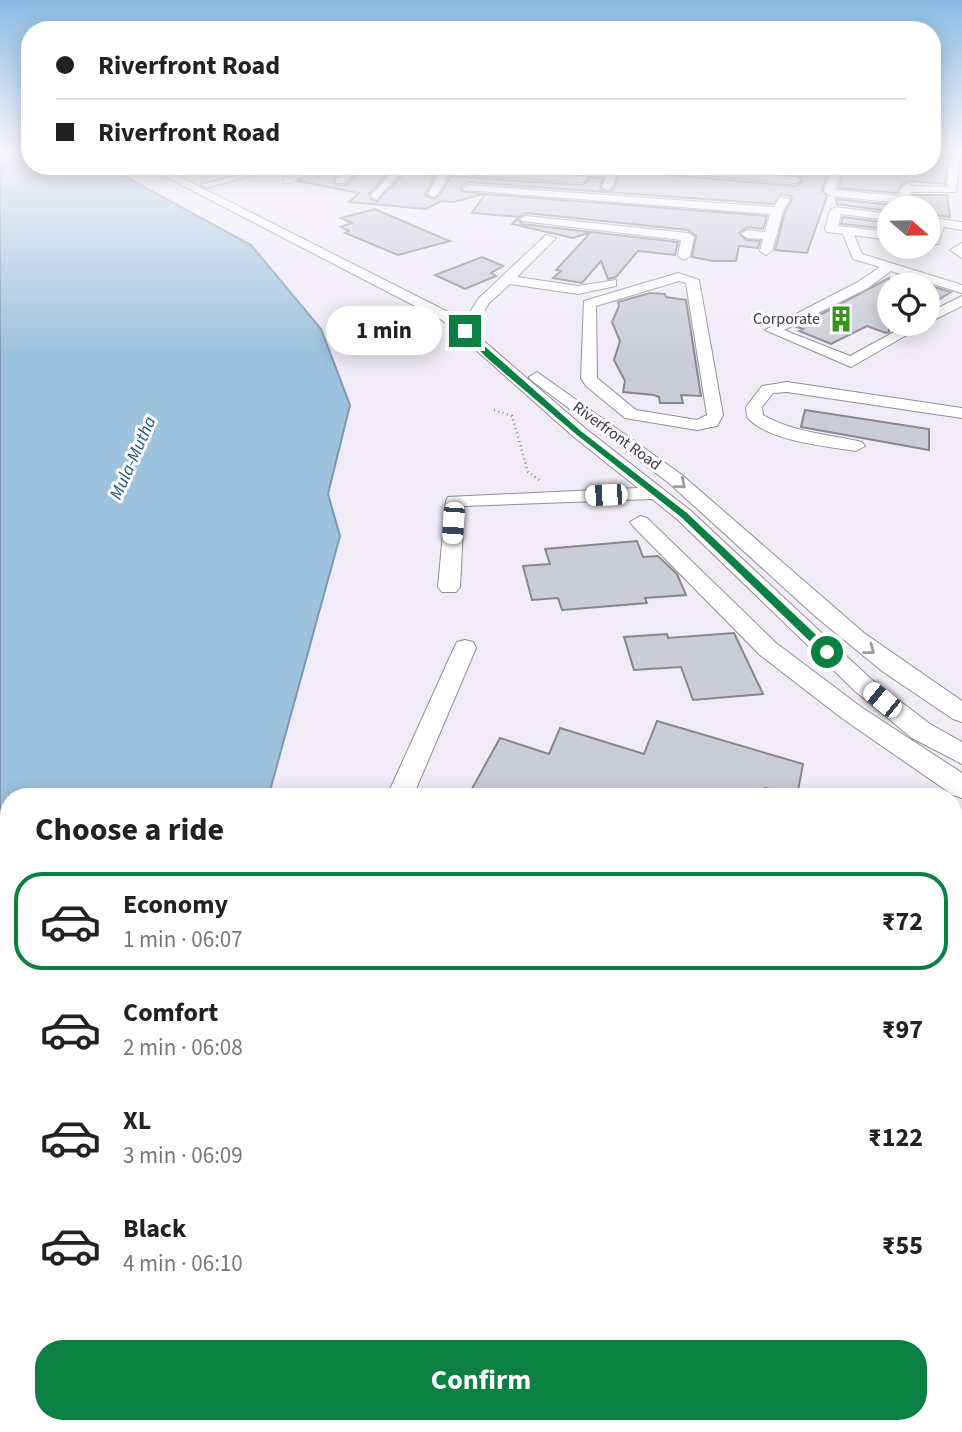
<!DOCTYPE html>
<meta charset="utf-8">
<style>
:root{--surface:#fff;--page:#f6f6f6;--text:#222;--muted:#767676;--line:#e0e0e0;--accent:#0b8043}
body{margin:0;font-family:"Source Sans 3",sans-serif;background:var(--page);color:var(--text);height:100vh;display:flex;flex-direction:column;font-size:26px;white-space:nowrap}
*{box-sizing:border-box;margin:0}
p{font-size:23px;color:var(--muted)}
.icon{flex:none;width:38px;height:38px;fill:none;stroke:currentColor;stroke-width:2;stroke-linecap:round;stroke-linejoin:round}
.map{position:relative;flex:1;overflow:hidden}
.sheet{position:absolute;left:0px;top:788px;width:962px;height:646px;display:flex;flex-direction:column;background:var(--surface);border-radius:28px 28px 0 0;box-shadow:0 4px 18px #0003}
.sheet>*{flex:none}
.top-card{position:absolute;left:21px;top:21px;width:920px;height:154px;border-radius:28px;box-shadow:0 4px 18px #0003;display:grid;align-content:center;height:154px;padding:0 35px;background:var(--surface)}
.needle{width:46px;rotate:110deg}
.controls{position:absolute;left:877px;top:196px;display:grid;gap:14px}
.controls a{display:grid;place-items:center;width:63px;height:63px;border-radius:50%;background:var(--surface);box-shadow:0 4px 18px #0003;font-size:35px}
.end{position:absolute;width:32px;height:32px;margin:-16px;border:9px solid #0b8043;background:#fff;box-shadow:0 0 0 4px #fff}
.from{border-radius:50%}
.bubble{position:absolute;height:49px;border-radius:24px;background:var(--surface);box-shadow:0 4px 18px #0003;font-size:23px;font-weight:700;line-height:49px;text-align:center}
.car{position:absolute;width:21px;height:42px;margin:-21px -10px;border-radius:9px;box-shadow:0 0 5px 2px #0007;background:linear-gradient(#fff 24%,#345 0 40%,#fff 0 76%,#345 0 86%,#fff 0)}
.top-card b{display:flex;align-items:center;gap:24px;height:66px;font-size:26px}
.top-card b+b{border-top:2px solid var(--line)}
.top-card i{width:18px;height:18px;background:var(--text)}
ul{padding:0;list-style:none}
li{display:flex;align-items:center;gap:21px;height:98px;margin:0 14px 10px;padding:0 21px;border:4px solid transparent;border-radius:28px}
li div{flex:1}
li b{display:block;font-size:26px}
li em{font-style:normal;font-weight:700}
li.on{border-color:var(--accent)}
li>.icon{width:63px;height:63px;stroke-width:1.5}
h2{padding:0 35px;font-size:32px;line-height:84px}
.cta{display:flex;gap:14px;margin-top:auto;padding:14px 35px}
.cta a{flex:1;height:80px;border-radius:28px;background:var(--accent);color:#fff;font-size:28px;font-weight:700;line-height:80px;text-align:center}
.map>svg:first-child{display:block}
.water{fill:#9dc2de;stroke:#8099ae;stroke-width:2}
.building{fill:#caccd7;stroke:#858791;stroke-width:2}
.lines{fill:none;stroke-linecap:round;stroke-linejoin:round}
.minor-casing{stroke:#928d96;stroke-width:2}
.path{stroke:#908c94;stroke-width:2.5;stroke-dasharray:1 3.5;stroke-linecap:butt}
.minor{fill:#fff;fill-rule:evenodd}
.oneway{stroke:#9e9c9e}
.route{fill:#0b8043}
.labels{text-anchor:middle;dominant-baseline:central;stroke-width:6;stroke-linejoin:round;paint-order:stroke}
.far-poi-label{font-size:16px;fill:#3c3a3e;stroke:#fcfafe;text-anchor:end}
.far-street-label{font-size:16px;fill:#3c3a3e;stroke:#fcfafe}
.far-water-label{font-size:18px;font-style:italic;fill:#1c587e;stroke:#fcfafe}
</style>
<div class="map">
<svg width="962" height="1432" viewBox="0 0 962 1432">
<rect width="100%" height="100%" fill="#f0ebf6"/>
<!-- water -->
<path class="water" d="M0,153H30V166H106L251,245L321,329L350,405L328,494L340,536L271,787L264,796H9V1178L0,1191Z"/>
<!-- building -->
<path class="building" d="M933,155L948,157L945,184L907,181L901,185L897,193L839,188L845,166H933Z
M316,166H347L334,177L336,186L346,185L361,171L388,173L369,194L370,198L376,202L405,173L435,175L425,195L434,199L440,195L451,176L582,185L589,180L588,177L603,178L600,188L608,192L614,188L622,166H630L638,172L796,186L803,181L796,174L707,166H830L822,190L827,196L807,253L775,250L785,212L792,200L791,196L781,194L773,204L468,182L460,187L462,191L483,194L454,202L441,201L426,209L349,202L359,193L298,181Z
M505,166H571L569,172L503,168Z
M485,194L767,216L763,229L747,227L739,233L746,240L760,241L758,248L739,246L736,261H713L692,257L696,236L688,230L526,213L519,217L472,213Z
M913,195H947L950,217L928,214V208H889V211L837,204L836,199L901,206L909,202Z
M375,209L442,238L450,241L398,255L345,233L349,231L341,227L352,223L341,218Z
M843,217L889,223V229L841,224Z
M518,218L522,224L678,242L675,255L638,251L616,277L608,279L601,261L582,283L553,278L561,271L556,270L591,232L573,238L512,224Z
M482,257L503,266L491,273L496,276L465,289L435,275Z
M889,278V332L886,333L867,326L831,344L799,331L803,329L797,327Z
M928,285L951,292L928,306Z
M650,293L665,294L666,297L686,300L701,396L681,395L683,403H660L659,397L654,395L623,392L625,381L614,360L620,341L612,322L619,306L618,302Z
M805,410L929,429V450L801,427Z
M637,541L643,557L658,556L677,574L686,595L645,598L647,603L562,610L558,598L532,600L523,566L550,564L545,549Z
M734,633L763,694L693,700L681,667L634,670L624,637L667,634L668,638Z
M657,721L803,764L797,796L765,788L763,796H468L500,738L549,754L560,728L644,754Z"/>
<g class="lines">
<!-- minor casing -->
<g class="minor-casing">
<path id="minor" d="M954,156L959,159L956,192H911L908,200L901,203L832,196L824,191L833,166H843L835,190L899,196L903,186L908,183L913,186L947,187L949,159Z
M145,166H159L452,314L463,323L479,298L546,235L556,238L517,277L578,286L616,280V286L578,294L510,284L489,303L472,331L586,429L691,511L871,679L930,724L962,742V764L912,738L855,691L677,519L652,499L464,506L460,587L456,592H442L438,587L446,501L448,497L638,488L574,437L442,320Z
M269,166L279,168L206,188L201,185Z
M301,166H313L291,183H283V179Z
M351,166H362L344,183H336V179Z
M379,166H435L582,176L587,179L582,182L449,173L438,194L433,197L428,194L439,173L404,170L376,199L371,196L394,170Z
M610,166H620L612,187L607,190L602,187Z
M633,166H676L796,177L801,180L796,183L638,169Z
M468,185L774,207L780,197L790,199L783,211L772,251L766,255L760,251L763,239L747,238L741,234L747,230L765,232L770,214L464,190L463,188Z
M836,207L889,214V220L841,214L838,226L889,232V240L854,235L862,254L962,285V293L891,271L868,288L784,330L850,356L909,324H926L851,367L765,330L858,282L880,267L853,259L843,234L827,232L825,229L830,210Z
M526,216L688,233L694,237L690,256L684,260L678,256L681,240L522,221L520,219Z
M939,219L962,222V230L944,227L938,244H928L933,223Z
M962,243V258L950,250Z
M678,273L699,280L723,415L717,426L697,430L625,418L586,386L581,378L584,301ZM679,281L686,283L707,415L697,420L636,410L597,378L596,306Z
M962,296V306L928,323V313Z
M537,372L682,475L864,633L962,701V722L953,719L882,671L815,616L669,483L531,380L529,377Z
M787,382L962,408V418L787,392L773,393L762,407L763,415C795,433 828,434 862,442L865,446L856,451C826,446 767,441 747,417L746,407L762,386Z
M640,516L647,518L776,643L861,707L962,773V798L953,795L843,719L760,655L633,526L630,522Z
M465,640L473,642L476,648L413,796H387L454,648L457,642Z
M962,916V946L954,949V919Z
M954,1103L962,1107V1170L954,1167Z
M954,1312L962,1315V1358L954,1355Z
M0,1385L9,1388V1424H61L65,1432H6L0,1430Z
M372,1424H415L413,1432H369Z
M796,1424H845L847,1428L845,1432H799Z"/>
</g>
<!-- path -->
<path class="path" d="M494,410L512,416L528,472L542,482"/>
<!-- minor -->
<use href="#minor" class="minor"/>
</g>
<!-- one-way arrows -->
<defs><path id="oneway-chevron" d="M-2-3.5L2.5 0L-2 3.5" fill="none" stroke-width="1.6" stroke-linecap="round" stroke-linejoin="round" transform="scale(1.75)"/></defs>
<g class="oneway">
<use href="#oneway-chevron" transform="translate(681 484) rotate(39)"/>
<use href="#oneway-chevron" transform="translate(870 650) rotate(38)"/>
</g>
<!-- sky -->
<linearGradient id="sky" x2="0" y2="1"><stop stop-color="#8abae4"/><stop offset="0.43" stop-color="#f8f6fb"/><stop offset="1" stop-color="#f8f6fb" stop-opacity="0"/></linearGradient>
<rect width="962" height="354" fill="url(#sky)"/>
<!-- route -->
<path class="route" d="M465,329L582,432L687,513L831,649V655H824L681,517L577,435L487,358L462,332Z"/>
<!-- icons -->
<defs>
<g id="building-bare" transform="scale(2.1)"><path d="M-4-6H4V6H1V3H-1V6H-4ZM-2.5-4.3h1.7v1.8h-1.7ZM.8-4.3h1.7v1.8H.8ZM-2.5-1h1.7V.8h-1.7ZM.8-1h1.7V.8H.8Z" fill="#339415" stroke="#fcfafe" stroke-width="2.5" paint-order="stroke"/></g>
</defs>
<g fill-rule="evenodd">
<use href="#building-bare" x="841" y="319"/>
</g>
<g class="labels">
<!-- far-poi labels -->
<g class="far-poi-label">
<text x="820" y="319">Corporate</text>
</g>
<!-- far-street labels -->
<g class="far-street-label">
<text transform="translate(617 436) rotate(36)">Riverfront Road</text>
</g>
<!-- far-water labels -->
<g class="far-water-label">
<text transform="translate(133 458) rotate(-66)">Mula-Mutha</text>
</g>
</g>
</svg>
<div class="controls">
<a><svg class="needle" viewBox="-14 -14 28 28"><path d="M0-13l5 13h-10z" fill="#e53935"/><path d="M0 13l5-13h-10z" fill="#767676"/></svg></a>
<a><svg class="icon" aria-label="locate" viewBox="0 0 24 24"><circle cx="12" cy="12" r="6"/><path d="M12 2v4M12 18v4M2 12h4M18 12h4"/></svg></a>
</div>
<i class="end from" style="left:827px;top:652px"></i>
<i class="end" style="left:465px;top:331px"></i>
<div class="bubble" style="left:326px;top:306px;width:116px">1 min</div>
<i class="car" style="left:606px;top:495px;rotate:268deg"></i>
<i class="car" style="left:453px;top:523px;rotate:184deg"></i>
<i class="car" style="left:882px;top:700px;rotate:309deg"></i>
<div class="top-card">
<b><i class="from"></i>Riverfront Road</b>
<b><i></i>Riverfront Road</b>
</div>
<section class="sheet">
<h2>Choose a ride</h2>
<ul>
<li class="on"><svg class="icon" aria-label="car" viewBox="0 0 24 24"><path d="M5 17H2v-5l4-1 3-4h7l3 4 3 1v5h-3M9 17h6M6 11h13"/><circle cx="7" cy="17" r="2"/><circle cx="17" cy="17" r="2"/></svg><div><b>Economy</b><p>1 min · 06:07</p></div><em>₹72</em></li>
<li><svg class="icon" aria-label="car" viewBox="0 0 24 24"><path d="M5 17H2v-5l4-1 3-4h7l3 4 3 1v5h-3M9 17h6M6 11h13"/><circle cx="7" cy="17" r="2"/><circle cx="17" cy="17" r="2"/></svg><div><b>Comfort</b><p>2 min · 06:08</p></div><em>₹97</em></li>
<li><svg class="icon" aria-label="car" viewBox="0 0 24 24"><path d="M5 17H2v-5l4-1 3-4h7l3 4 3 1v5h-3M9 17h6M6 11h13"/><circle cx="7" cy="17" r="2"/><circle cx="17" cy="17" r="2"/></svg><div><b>XL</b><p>3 min · 06:09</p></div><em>₹122</em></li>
<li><svg class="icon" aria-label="car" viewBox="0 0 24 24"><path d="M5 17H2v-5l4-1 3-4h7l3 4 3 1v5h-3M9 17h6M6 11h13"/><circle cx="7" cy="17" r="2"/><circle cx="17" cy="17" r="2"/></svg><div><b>Black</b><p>4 min · 06:10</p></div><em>₹55</em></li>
</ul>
<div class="cta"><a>Confirm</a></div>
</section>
</div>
